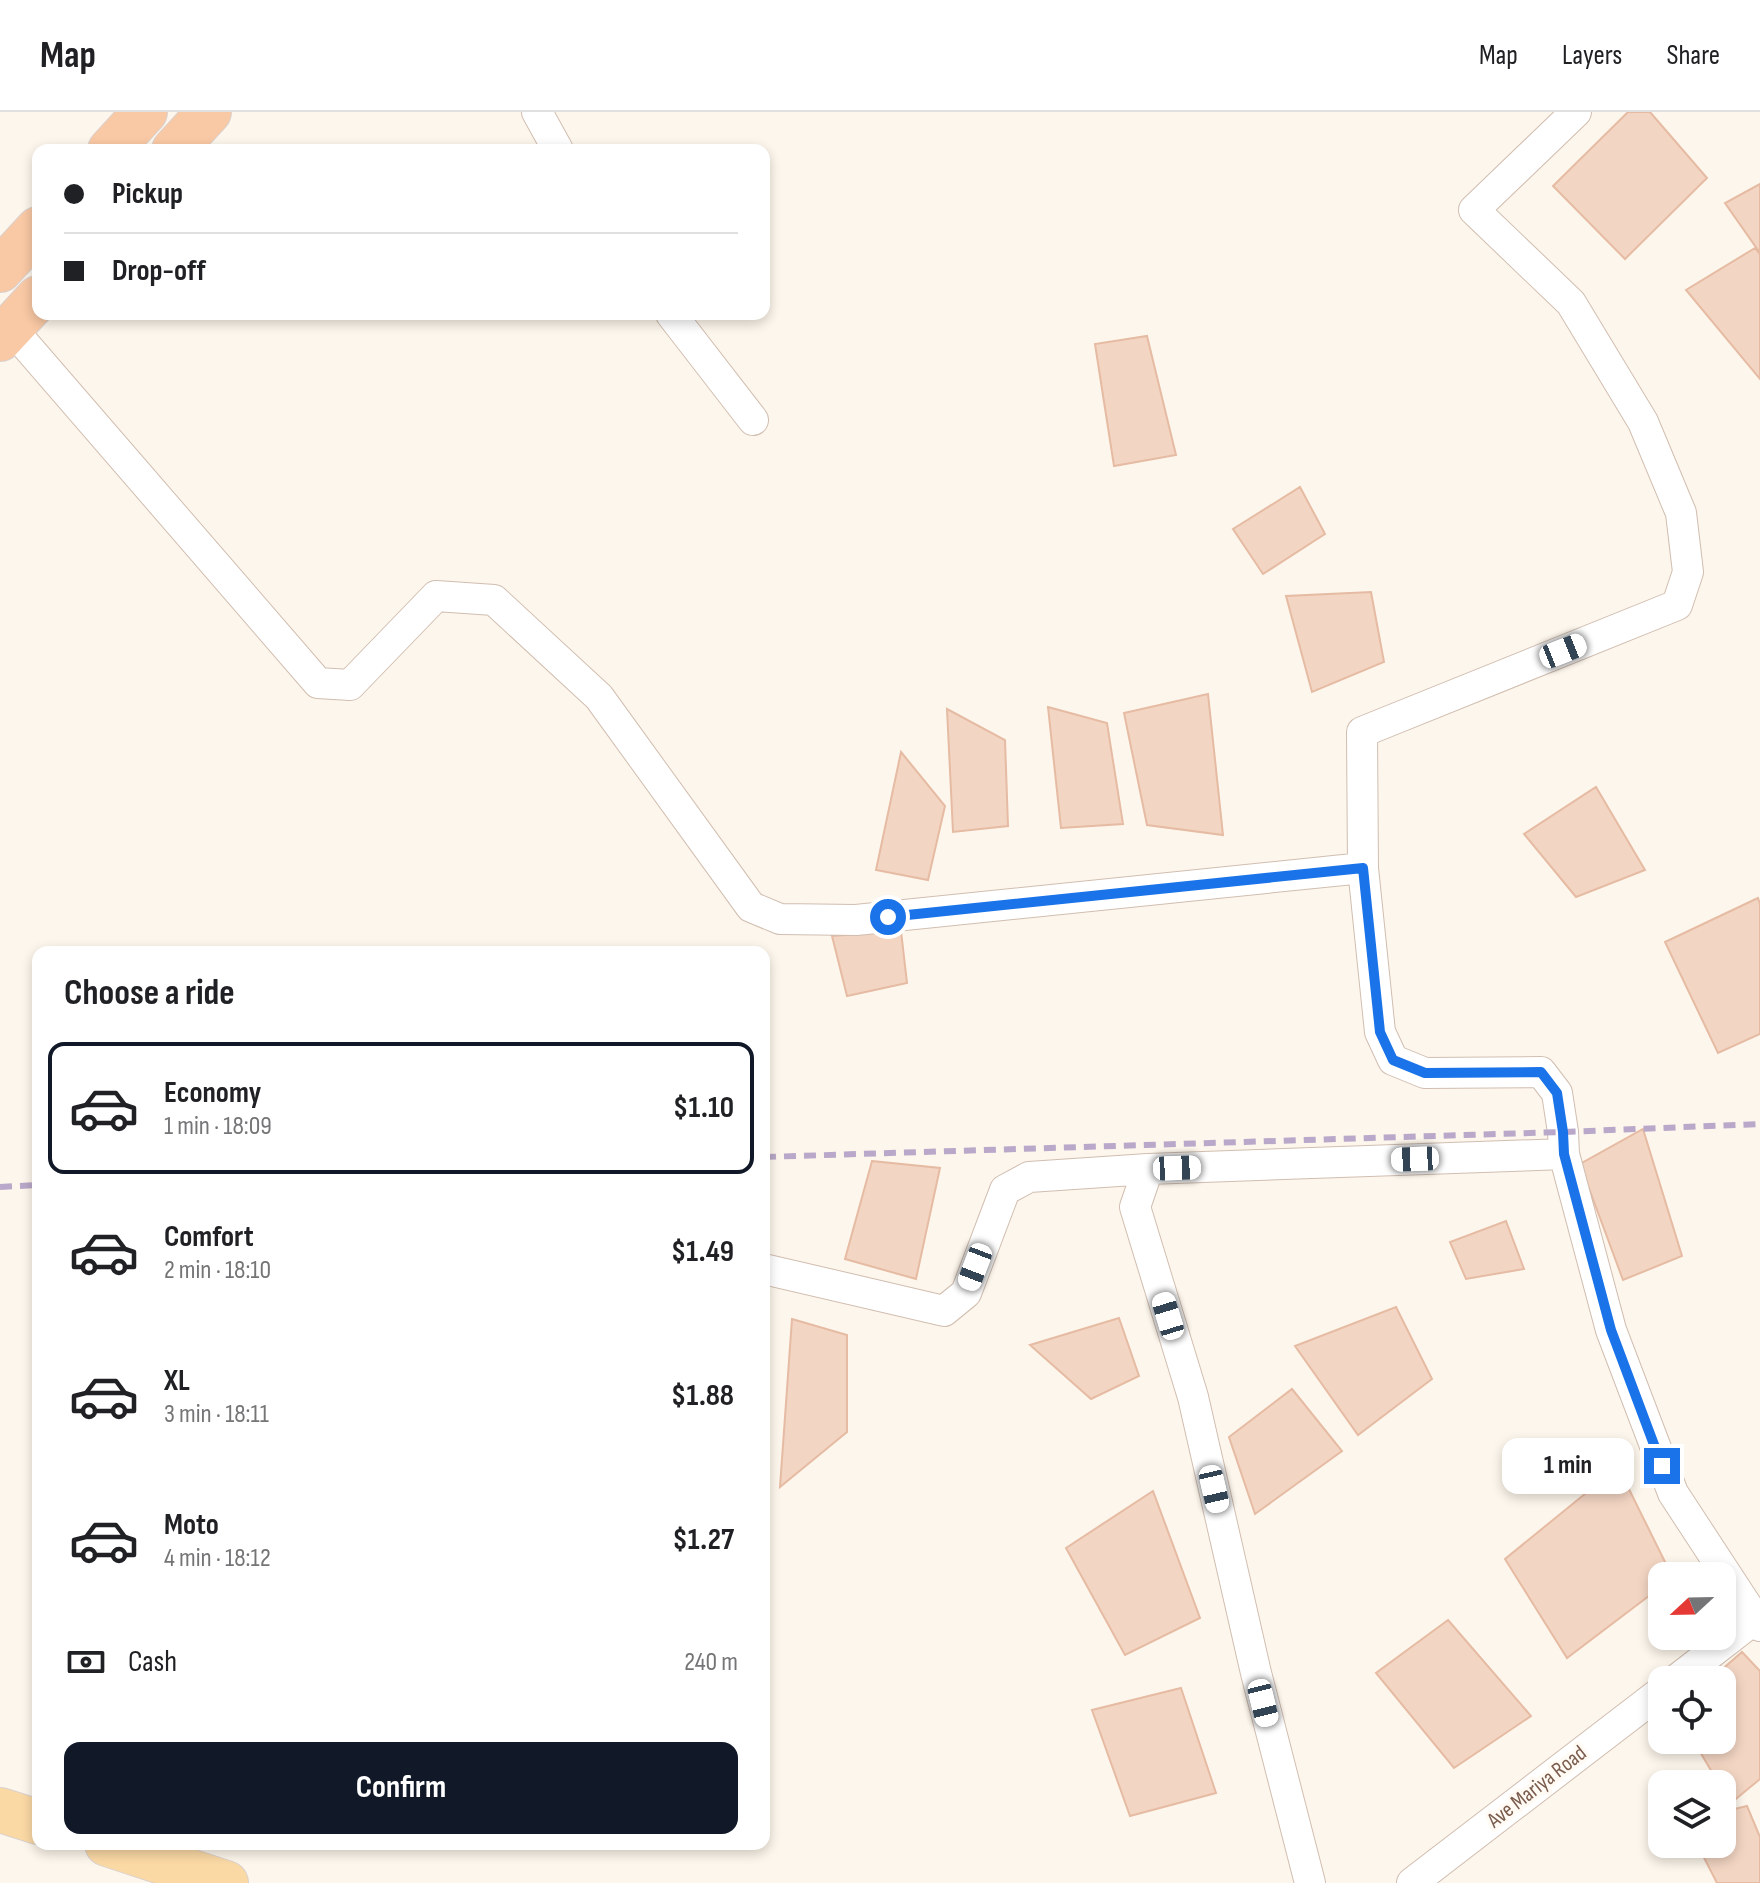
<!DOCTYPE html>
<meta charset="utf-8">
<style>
:root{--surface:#fff;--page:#f2f2f2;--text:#202124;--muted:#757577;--line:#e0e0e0;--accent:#111827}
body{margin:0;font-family:"Sofia Sans Condensed",sans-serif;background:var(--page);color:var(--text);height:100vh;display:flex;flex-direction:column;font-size:30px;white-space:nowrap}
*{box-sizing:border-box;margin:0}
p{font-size:26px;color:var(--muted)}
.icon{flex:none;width:44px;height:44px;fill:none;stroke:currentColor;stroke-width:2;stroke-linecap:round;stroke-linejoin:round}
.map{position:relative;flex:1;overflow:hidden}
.side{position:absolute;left:32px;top:834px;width:738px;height:904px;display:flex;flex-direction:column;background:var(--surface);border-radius:16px;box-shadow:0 4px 12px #0003}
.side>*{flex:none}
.guide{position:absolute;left:32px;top:32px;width:738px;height:176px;border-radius:16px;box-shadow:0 4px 12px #0003;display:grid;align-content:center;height:176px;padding:0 32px;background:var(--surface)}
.needle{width:52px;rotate:248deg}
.fabs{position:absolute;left:1648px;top:1450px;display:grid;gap:16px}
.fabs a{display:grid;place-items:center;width:88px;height:88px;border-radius:16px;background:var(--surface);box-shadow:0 4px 12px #0003;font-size:40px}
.end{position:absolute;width:36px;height:36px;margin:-18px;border:10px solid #1a73e8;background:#fff;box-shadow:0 0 0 4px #fff}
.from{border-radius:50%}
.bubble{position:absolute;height:56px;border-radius:16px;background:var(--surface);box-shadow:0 4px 12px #0003;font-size:26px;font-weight:700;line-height:56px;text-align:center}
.car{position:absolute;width:24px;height:48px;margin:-24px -12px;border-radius:10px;box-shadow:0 0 6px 2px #0007;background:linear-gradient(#fff 24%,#345 0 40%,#fff 0 76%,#345 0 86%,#fff 0)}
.guide b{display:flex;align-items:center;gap:28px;height:76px;font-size:30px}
.guide b+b{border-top:2px solid var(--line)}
.guide i{width:20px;height:20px;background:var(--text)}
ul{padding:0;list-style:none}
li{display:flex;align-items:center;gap:24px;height:132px;margin:0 16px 12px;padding:0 16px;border:4px solid transparent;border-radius:16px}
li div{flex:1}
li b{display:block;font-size:30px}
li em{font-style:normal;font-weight:700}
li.on{border-color:var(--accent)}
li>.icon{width:72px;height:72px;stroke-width:1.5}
h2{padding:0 32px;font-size:36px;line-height:96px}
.pay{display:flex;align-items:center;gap:20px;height:88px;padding:0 32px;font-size:30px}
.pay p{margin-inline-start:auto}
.cta{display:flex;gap:16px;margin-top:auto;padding:16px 32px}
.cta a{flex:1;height:92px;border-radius:16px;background:var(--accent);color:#fff;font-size:32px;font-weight:700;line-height:92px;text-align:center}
header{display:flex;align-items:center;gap:48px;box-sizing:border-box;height:112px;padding:0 40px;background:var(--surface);border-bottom:2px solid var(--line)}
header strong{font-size:38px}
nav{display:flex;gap:44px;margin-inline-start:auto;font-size:28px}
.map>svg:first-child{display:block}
.building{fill:#f3d5c3;stroke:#e6bba3;stroke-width:2}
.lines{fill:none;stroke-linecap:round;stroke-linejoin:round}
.minor-casing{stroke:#d1beb0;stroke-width:32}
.primary-casing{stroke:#dad1cd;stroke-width:46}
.trunk-casing{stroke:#dad1cd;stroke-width:46}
.minor{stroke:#fff;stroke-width:30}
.primary{stroke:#fbd9a5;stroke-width:44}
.trunk{stroke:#f9c8a4;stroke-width:44}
.rail{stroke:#b9a8c9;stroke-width:6;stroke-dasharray:12 8;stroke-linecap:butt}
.route{stroke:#1a73e8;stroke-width:10}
.labels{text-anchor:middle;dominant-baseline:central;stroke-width:7;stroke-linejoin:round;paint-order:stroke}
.street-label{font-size:22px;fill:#7a5c4d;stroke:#fffaf3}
</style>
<header>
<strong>Map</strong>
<nav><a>Map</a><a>Layers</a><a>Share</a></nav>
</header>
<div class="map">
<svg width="1760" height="1771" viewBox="0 0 1760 1771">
<rect width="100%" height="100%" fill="#fdf6ec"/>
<!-- building -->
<path class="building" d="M1628,0H1650L1707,66L1625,147L1553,74Z
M1760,72V141L1725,91Z
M1755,136L1760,142V267L1686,178Z
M1147,224L1176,343L1114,354L1095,232Z
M1300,375L1325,422L1263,462L1233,417Z
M1371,480L1384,550L1312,580L1286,484Z
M1208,582L1223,723L1147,713L1124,601Z
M1048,595L1107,611L1123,712L1061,716Z
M947,597L1005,628L1008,714L953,720Z
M901,640L945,694L928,768L876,758Z
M1596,675L1645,758L1576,785L1524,722Z
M1758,786L1760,792V922L1718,941L1665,830Z
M901,819L907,871L847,884L832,824Z
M1643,1017L1682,1144L1623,1168L1580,1052Z
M872,1049L940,1056L916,1167L845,1147Z
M1506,1109L1524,1157L1466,1167L1450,1130Z
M1396,1195L1432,1267L1358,1323L1295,1234Z
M1119,1206L1139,1264L1091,1287L1030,1233Z
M792,1207L847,1223V1320L780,1375Z
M1292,1277L1342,1339L1255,1402L1229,1325Z
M1618,1355L1672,1464H1662V1474L1567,1546L1505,1447Z
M1153,1379L1200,1506L1125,1543L1066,1436Z
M1448,1508L1531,1604L1454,1656L1376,1561Z
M1742,1540L1760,1559V1667L1731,1691L1722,1676V1672H1719L1693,1628H1722V1568H1710Z
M1181,1576L1216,1681L1130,1704L1092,1598Z
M1747,1694L1760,1725V1771H1717L1697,1732H1722V1700Z"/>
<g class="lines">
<!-- minor casing -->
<g class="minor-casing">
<path id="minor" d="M537,0L558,38
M1576,0L1474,98L1571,191L1643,310L1681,401L1688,460L1677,493L1362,620L1363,756L1380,920L1393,948L1425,961L1541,960L1557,981L1563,1020L1564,1042L1611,1218L1673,1381L1760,1514
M671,202L753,308
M11,216L318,571L350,573L436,484L494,488L599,585L751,795L780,807L856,808L1363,756
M764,1157L944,1199L966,1181L1005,1078L1029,1065L1148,1057
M1676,1568L1760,1503
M1310,1771L1256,1561L1193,1285L1135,1095L1148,1057L1564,1042
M1412,1771L1662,1579"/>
</g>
<!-- primary casing -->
<g class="primary-casing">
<path id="primary" d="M0,1698L38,1710
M107,1732L226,1771"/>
</g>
<!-- trunk casing -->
<g class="trunk-casing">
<path id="trunk" d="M110,38L145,0
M174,38L209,0
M0,158L38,117
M0,227L38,186"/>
</g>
<!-- minor -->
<use href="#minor" class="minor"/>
<!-- primary -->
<use href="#primary" class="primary"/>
<!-- trunk -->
<use href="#trunk" class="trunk"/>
<!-- rail -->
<path class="rail" d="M764,1045L1563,1020L1760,1012
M0,1075L38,1073"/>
</g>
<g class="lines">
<!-- route -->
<path class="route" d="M888,805L1363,756L1380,920L1393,948L1425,961L1541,960L1557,981L1563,1020L1564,1042L1611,1218L1662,1354"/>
</g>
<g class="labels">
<!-- street labels -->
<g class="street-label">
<text transform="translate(1537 1675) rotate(-38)">Ave Mariya Road</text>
</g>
</g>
</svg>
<div class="fabs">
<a><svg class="needle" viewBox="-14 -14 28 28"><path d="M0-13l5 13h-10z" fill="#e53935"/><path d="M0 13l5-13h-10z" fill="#757577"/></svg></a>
<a><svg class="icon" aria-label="locate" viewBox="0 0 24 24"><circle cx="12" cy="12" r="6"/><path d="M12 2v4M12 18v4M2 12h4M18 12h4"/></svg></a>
<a><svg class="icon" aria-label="layers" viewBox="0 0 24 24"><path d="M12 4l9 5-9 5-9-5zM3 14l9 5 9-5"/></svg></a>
</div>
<i class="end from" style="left:888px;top:805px"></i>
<i class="end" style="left:1662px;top:1354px"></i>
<div class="bubble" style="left:1502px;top:1326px;width:132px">1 min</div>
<i class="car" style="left:1563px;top:539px;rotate:68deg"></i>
<i class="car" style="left:1415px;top:1047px;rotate:268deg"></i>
<i class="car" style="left:1177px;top:1056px;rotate:88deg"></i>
<i class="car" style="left:975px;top:1155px;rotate:201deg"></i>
<i class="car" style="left:1168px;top:1204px;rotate:343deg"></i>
<i class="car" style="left:1214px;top:1377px;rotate:167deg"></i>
<i class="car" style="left:1263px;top:1591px;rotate:166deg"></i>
<div class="guide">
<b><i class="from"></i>Pickup</b>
<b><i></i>Drop-off</b>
</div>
<section class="side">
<h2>Choose a ride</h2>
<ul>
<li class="on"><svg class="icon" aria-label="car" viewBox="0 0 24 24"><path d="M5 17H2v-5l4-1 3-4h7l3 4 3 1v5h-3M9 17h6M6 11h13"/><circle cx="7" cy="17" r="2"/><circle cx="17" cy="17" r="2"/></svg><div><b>Economy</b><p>1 min · 18:09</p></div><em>$1.10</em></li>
<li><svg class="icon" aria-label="car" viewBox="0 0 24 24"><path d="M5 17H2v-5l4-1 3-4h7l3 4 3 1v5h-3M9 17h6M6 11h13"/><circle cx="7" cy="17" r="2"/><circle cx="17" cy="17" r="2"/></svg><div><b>Comfort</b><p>2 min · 18:10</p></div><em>$1.49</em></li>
<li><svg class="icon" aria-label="car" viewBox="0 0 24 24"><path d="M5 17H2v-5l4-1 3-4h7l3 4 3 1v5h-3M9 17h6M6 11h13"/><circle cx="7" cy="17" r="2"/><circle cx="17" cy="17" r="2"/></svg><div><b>XL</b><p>3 min · 18:11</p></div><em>$1.88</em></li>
<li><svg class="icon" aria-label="car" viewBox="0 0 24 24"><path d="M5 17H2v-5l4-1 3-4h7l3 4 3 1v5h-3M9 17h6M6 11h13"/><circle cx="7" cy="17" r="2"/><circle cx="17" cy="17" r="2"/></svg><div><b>Moto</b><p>4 min · 18:12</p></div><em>$1.27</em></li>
</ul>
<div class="pay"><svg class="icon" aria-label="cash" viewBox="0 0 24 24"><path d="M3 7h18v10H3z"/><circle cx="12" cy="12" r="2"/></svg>Cash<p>240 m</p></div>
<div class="cta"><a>Confirm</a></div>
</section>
</div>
